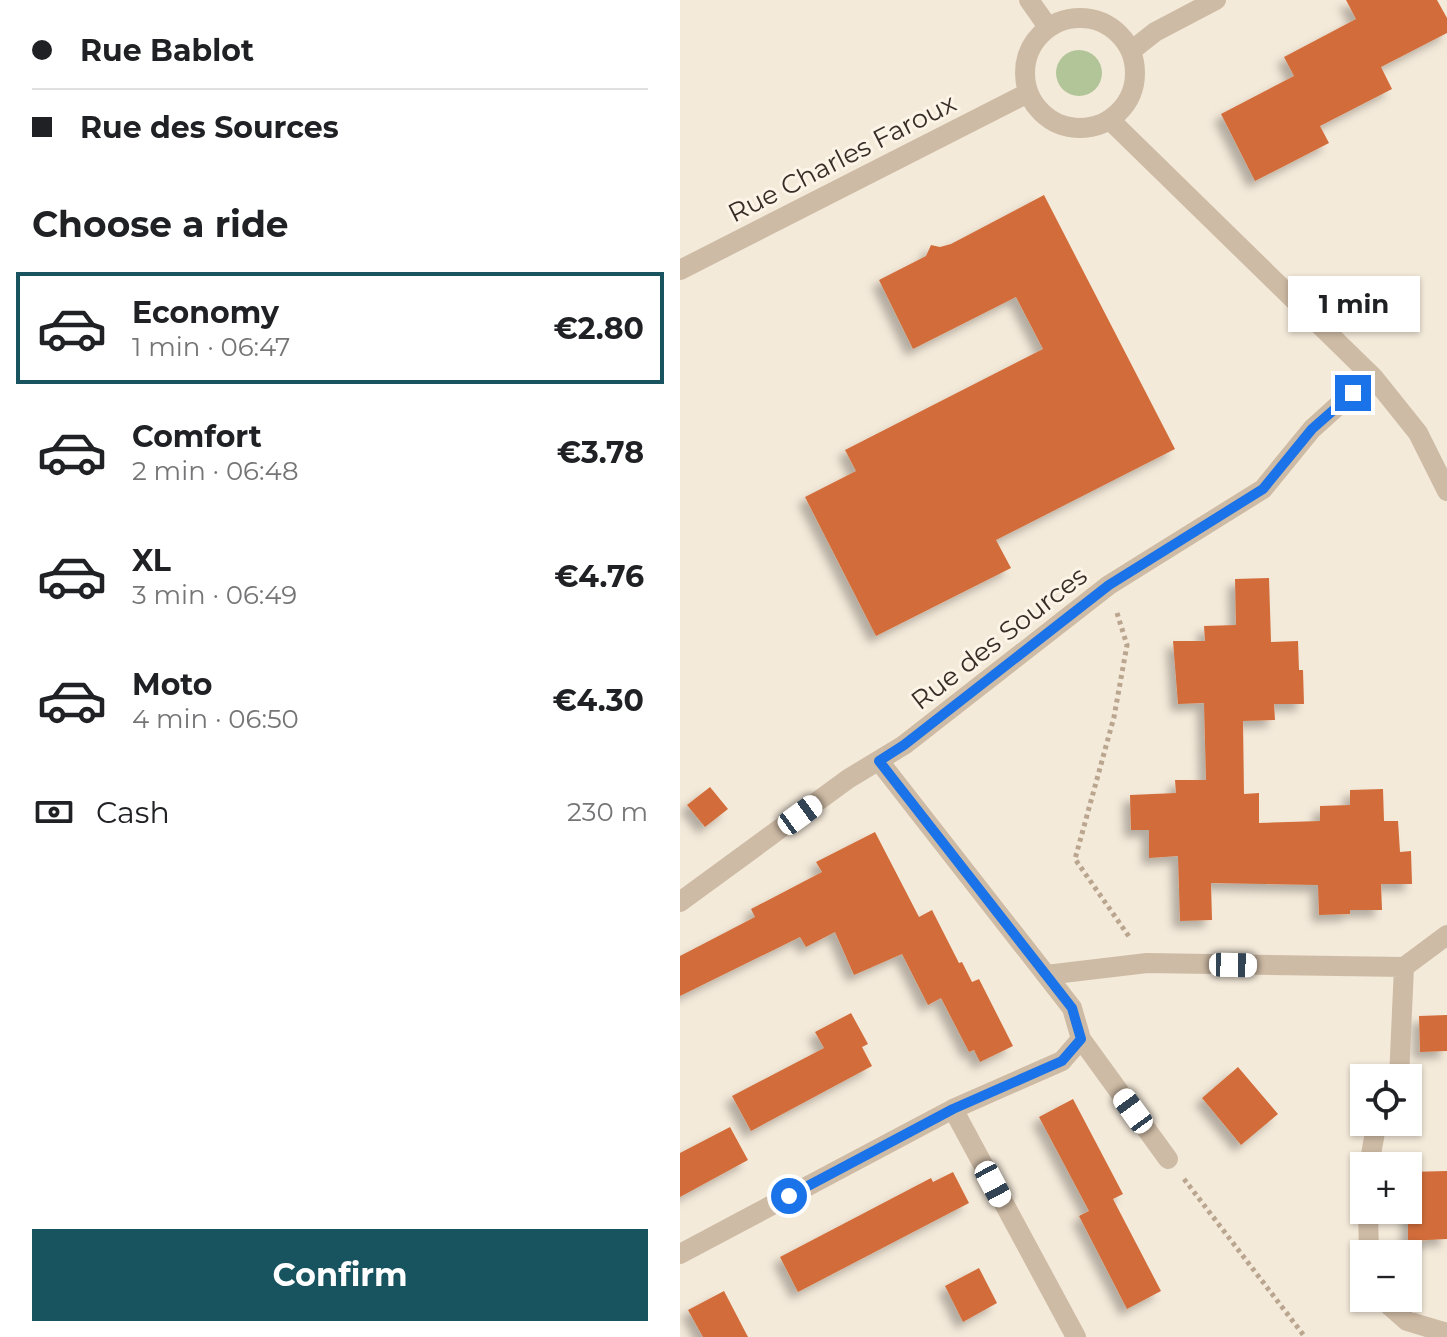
<!DOCTYPE html>
<meta charset="utf-8">
<style>
:root{--surface:#fff;--page:#f2f2f2;--text:#202124;--muted:#757577;--line:#e0e0e0;--accent:#18545f}
body{margin:0;font-family:Montserrat,sans-serif;background:var(--page);color:var(--text);height:100vh;display:flex;flex-direction:column;font-size:30px;white-space:nowrap}
*{box-sizing:border-box;margin:0}
p{font-size:26px;color:var(--muted)}
.icon{flex:none;width:44px;height:44px;fill:none;stroke:currentColor;stroke-width:2;stroke-linecap:round;stroke-linejoin:round}
.map{position:relative;flex:1;overflow:hidden}
.details{display:flex;flex-direction:column;background:var(--surface);width:680px}
.details>*{flex:none}
.banner{display:grid;align-content:center;height:176px;padding:0 32px;background:var(--surface)}
.tools{position:absolute;left:670px;top:1064px;display:grid;gap:16px}
.tools a{display:grid;place-items:center;width:72px;height:72px;border-radius:0px;background:var(--surface);box-shadow:0 2px 6px #0004;font-size:40px}
.end{position:absolute;width:36px;height:36px;margin:-18px;border:10px solid #1a73e8;background:#fff;box-shadow:0 0 0 4px #fff}
.from{border-radius:50%}
.bubble{position:absolute;height:56px;border-radius:0px;background:var(--surface);box-shadow:0 2px 6px #0004;font-size:26px;font-weight:700;line-height:56px;text-align:center}
.car{position:absolute;width:24px;height:48px;margin:-24px -12px;border-radius:10px;box-shadow:0 0 6px 2px #0007;background:linear-gradient(#fff 24%,#345 0 40%,#fff 0 76%,#345 0 86%,#fff 0)}
.banner b{display:flex;align-items:center;gap:28px;height:76px;font-size:30px}
.banner b+b{border-top:2px solid var(--line)}
.banner i{width:20px;height:20px;background:var(--text)}
ul{padding:0;list-style:none}
li{display:flex;align-items:center;gap:24px;height:112px;margin:0 16px 12px;padding:0 16px;border:4px solid transparent;border-radius:0px}
li div{flex:1}
li b{display:block;font-size:30px}
li em{font-style:normal;font-weight:700}
li.on{border-color:var(--accent)}
li>.icon{width:72px;height:72px;stroke-width:1.5}
h2{padding:0 32px;font-size:36px;line-height:96px}
.pay{display:flex;align-items:center;gap:20px;height:88px;padding:0 32px;font-size:30px}
.pay p{margin-inline-start:auto}
.action{display:flex;gap:16px;margin-top:auto;padding:16px 32px}
.action a{flex:1;height:92px;border-radius:0px;background:var(--accent);color:#fff;font-size:32px;font-weight:700;line-height:92px;text-align:center}
main{display:flex;flex:1;min-height:0}
.map>svg:first-child{display:block}
.green{fill:#b2c599}
.building{fill:#d26d3a;filter:url(#shadow)}
.lines{fill:none;stroke-linecap:round;stroke-linejoin:round}
.path{stroke:#baa58f;stroke-width:5;stroke-dasharray:4 4;stroke-linecap:butt}
.minor{stroke:#cebba5;stroke-width:20}
.route{stroke:#1a73e8;stroke-width:10}
.labels{text-anchor:middle;dominant-baseline:central;stroke-width:6;stroke-linejoin:round;paint-order:stroke}
.street-label{font-size:26px;fill:#392e27;stroke:#fbf4e7}
</style>
<main>
<section class="details">
<div class="banner">
<b><i class="from"></i>Rue Bablot</b>
<b><i></i>Rue des Sources</b>
</div>
<h2>Choose a ride</h2>
<ul>
<li class="on"><svg class="icon" aria-label="car" viewBox="0 0 24 24"><path d="M5 17H2v-5l4-1 3-4h7l3 4 3 1v5h-3M9 17h6M6 11h13"/><circle cx="7" cy="17" r="2"/><circle cx="17" cy="17" r="2"/></svg><div><b>Economy</b><p>1 min · 06:47</p></div><em>€2.80</em></li>
<li><svg class="icon" aria-label="car" viewBox="0 0 24 24"><path d="M5 17H2v-5l4-1 3-4h7l3 4 3 1v5h-3M9 17h6M6 11h13"/><circle cx="7" cy="17" r="2"/><circle cx="17" cy="17" r="2"/></svg><div><b>Comfort</b><p>2 min · 06:48</p></div><em>€3.78</em></li>
<li><svg class="icon" aria-label="car" viewBox="0 0 24 24"><path d="M5 17H2v-5l4-1 3-4h7l3 4 3 1v5h-3M9 17h6M6 11h13"/><circle cx="7" cy="17" r="2"/><circle cx="17" cy="17" r="2"/></svg><div><b>XL</b><p>3 min · 06:49</p></div><em>€4.76</em></li>
<li><svg class="icon" aria-label="car" viewBox="0 0 24 24"><path d="M5 17H2v-5l4-1 3-4h7l3 4 3 1v5h-3M9 17h6M6 11h13"/><circle cx="7" cy="17" r="2"/><circle cx="17" cy="17" r="2"/></svg><div><b>Moto</b><p>4 min · 06:50</p></div><em>€4.30</em></li>
</ul>
<div class="pay"><svg class="icon" aria-label="cash" viewBox="0 0 24 24"><path d="M3 7h18v10H3z"/><circle cx="12" cy="12" r="2"/></svg>Cash<p>230 m</p></div>
<div class="action"><a>Confirm</a></div>
</section>
<div class="map">
<svg width="767" height="1337" viewBox="0 0 767 1337">
<defs>
<filter id="shadow"><feDropShadow dx="-7" dy="7" stdDeviation="4" flood-color="#0004"/></filter>
</defs>
<rect width="100%" height="100%" fill="#f4eada"/>
<!-- green -->
<path class="green" d="M376 73a23 23 0 1 1 46 0a23 23 0 1 1-46 0Z"/>
<!-- building -->
<path class="building" d="M666,0H757L767,18V33L701,67L712,89L640,126L649,143L575,181L541,114L614,76L604,57L676,19Z
M364,195L495,449L316,540L331,568L196,636L125,497L176,471L165,450L363,349L336,297L233,349L199,280L246,256L251,245L260,247L271,244Z
M589,578L591,642L618,641L619,670H623L624,704H594L595,720L563,721L564,794L579,793V823L640,821V806L670,805V790L703,789L704,821H718L720,852L731,851L732,884H701L702,910H670V914L639,915L638,885L531,883L532,920L500,921L498,856L469,858V830H451L450,795L496,793L495,780H526L524,703L498,704L493,641H525L524,626L556,625L555,579Z
M30,787L48,809L25,827L7,805Z
M195,832L239,917L252,910L279,963L282,962L292,982L299,979L333,1046L300,1062L294,1050L289,1052L261,998L248,1005L222,954L174,975L155,932L126,947L120,937L0,996V956L75,917L71,909L142,872L136,862Z
M171,1013L188,1044L182,1047L192,1066L71,1131L52,1096L144,1048L135,1032Z
M767,1015V1051L740,1052L739,1016Z
M558,1067L598,1114L561,1145L522,1098Z
M393,1099L443,1194L433,1199L481,1291L447,1309L399,1216L409,1211L359,1117Z
M50,1127L68,1160L0,1197V1153Z
M767,1171V1239L728,1241V1172Z
M273,1172L289,1203L118,1292L100,1257L251,1178L253,1182Z
M299,1268L317,1303L283,1322L265,1286Z
M44,1291L68,1337H23L8,1310Z"/>
<g class="lines">
<!-- path -->
<path class="path" d="M437,613L447,645L434,717L395,859L450,938
M504,1179L625,1337"/>
<!-- minor -->
<path class="minor" d="M349,0L368,27
M345 73a55 55 0 1 1 110 0a55 55 0 1 1-110 0Z
M451,51L475,32L536,0
M430,120L694,378L738,433L767,491
M0,270L348,93
M199,761L392,1008L401,1039L488,1159
M0,902L168,779L224,745L429,585L583,489L632,429L663,401L694,378
M724,967L767,935
M366,975L467,963L724,967L719,1078
M689,1166L695,1132L699,1122
M688,1210L689,1254
M0,1254L273,1109
M701,1298L727,1321L767,1333
M396,1337L273,1109L382,1061L401,1039"/>
</g>
<g class="lines">
<!-- route -->
<path class="route" d="M109,1196L273,1109L382,1061L401,1039L392,1008L199,761L224,745L429,585L583,489L632,429L673,393"/>
</g>
<g class="labels">
<!-- street labels -->
<g class="street-label">
<text transform="translate(162 158) rotate(-27)">Rue Charles Faroux</text>
<text transform="translate(319 638) rotate(-38)">Rue des Sources</text>
</g>
</g>
</svg>
<div class="tools">
<a><svg class="icon" aria-label="locate" viewBox="0 0 24 24"><circle cx="12" cy="12" r="6"/><path d="M12 2v4M12 18v4M2 12h4M18 12h4"/></svg></a>
<a>+</a>
<a>−</a>
</div>
<i class="end from" style="left:109px;top:1196px"></i>
<i class="end" style="left:673px;top:393px"></i>
<div class="bubble" style="left:608px;top:276px;width:132px">1 min</div>
<i class="car" style="left:120px;top:815px;rotate:54deg"></i>
<i class="car" style="left:553px;top:965px;rotate:91deg"></i>
<i class="car" style="left:453px;top:1111px;rotate:324deg"></i>
<i class="car" style="left:313px;top:1184px;rotate:152deg"></i>
</div>
</main>
